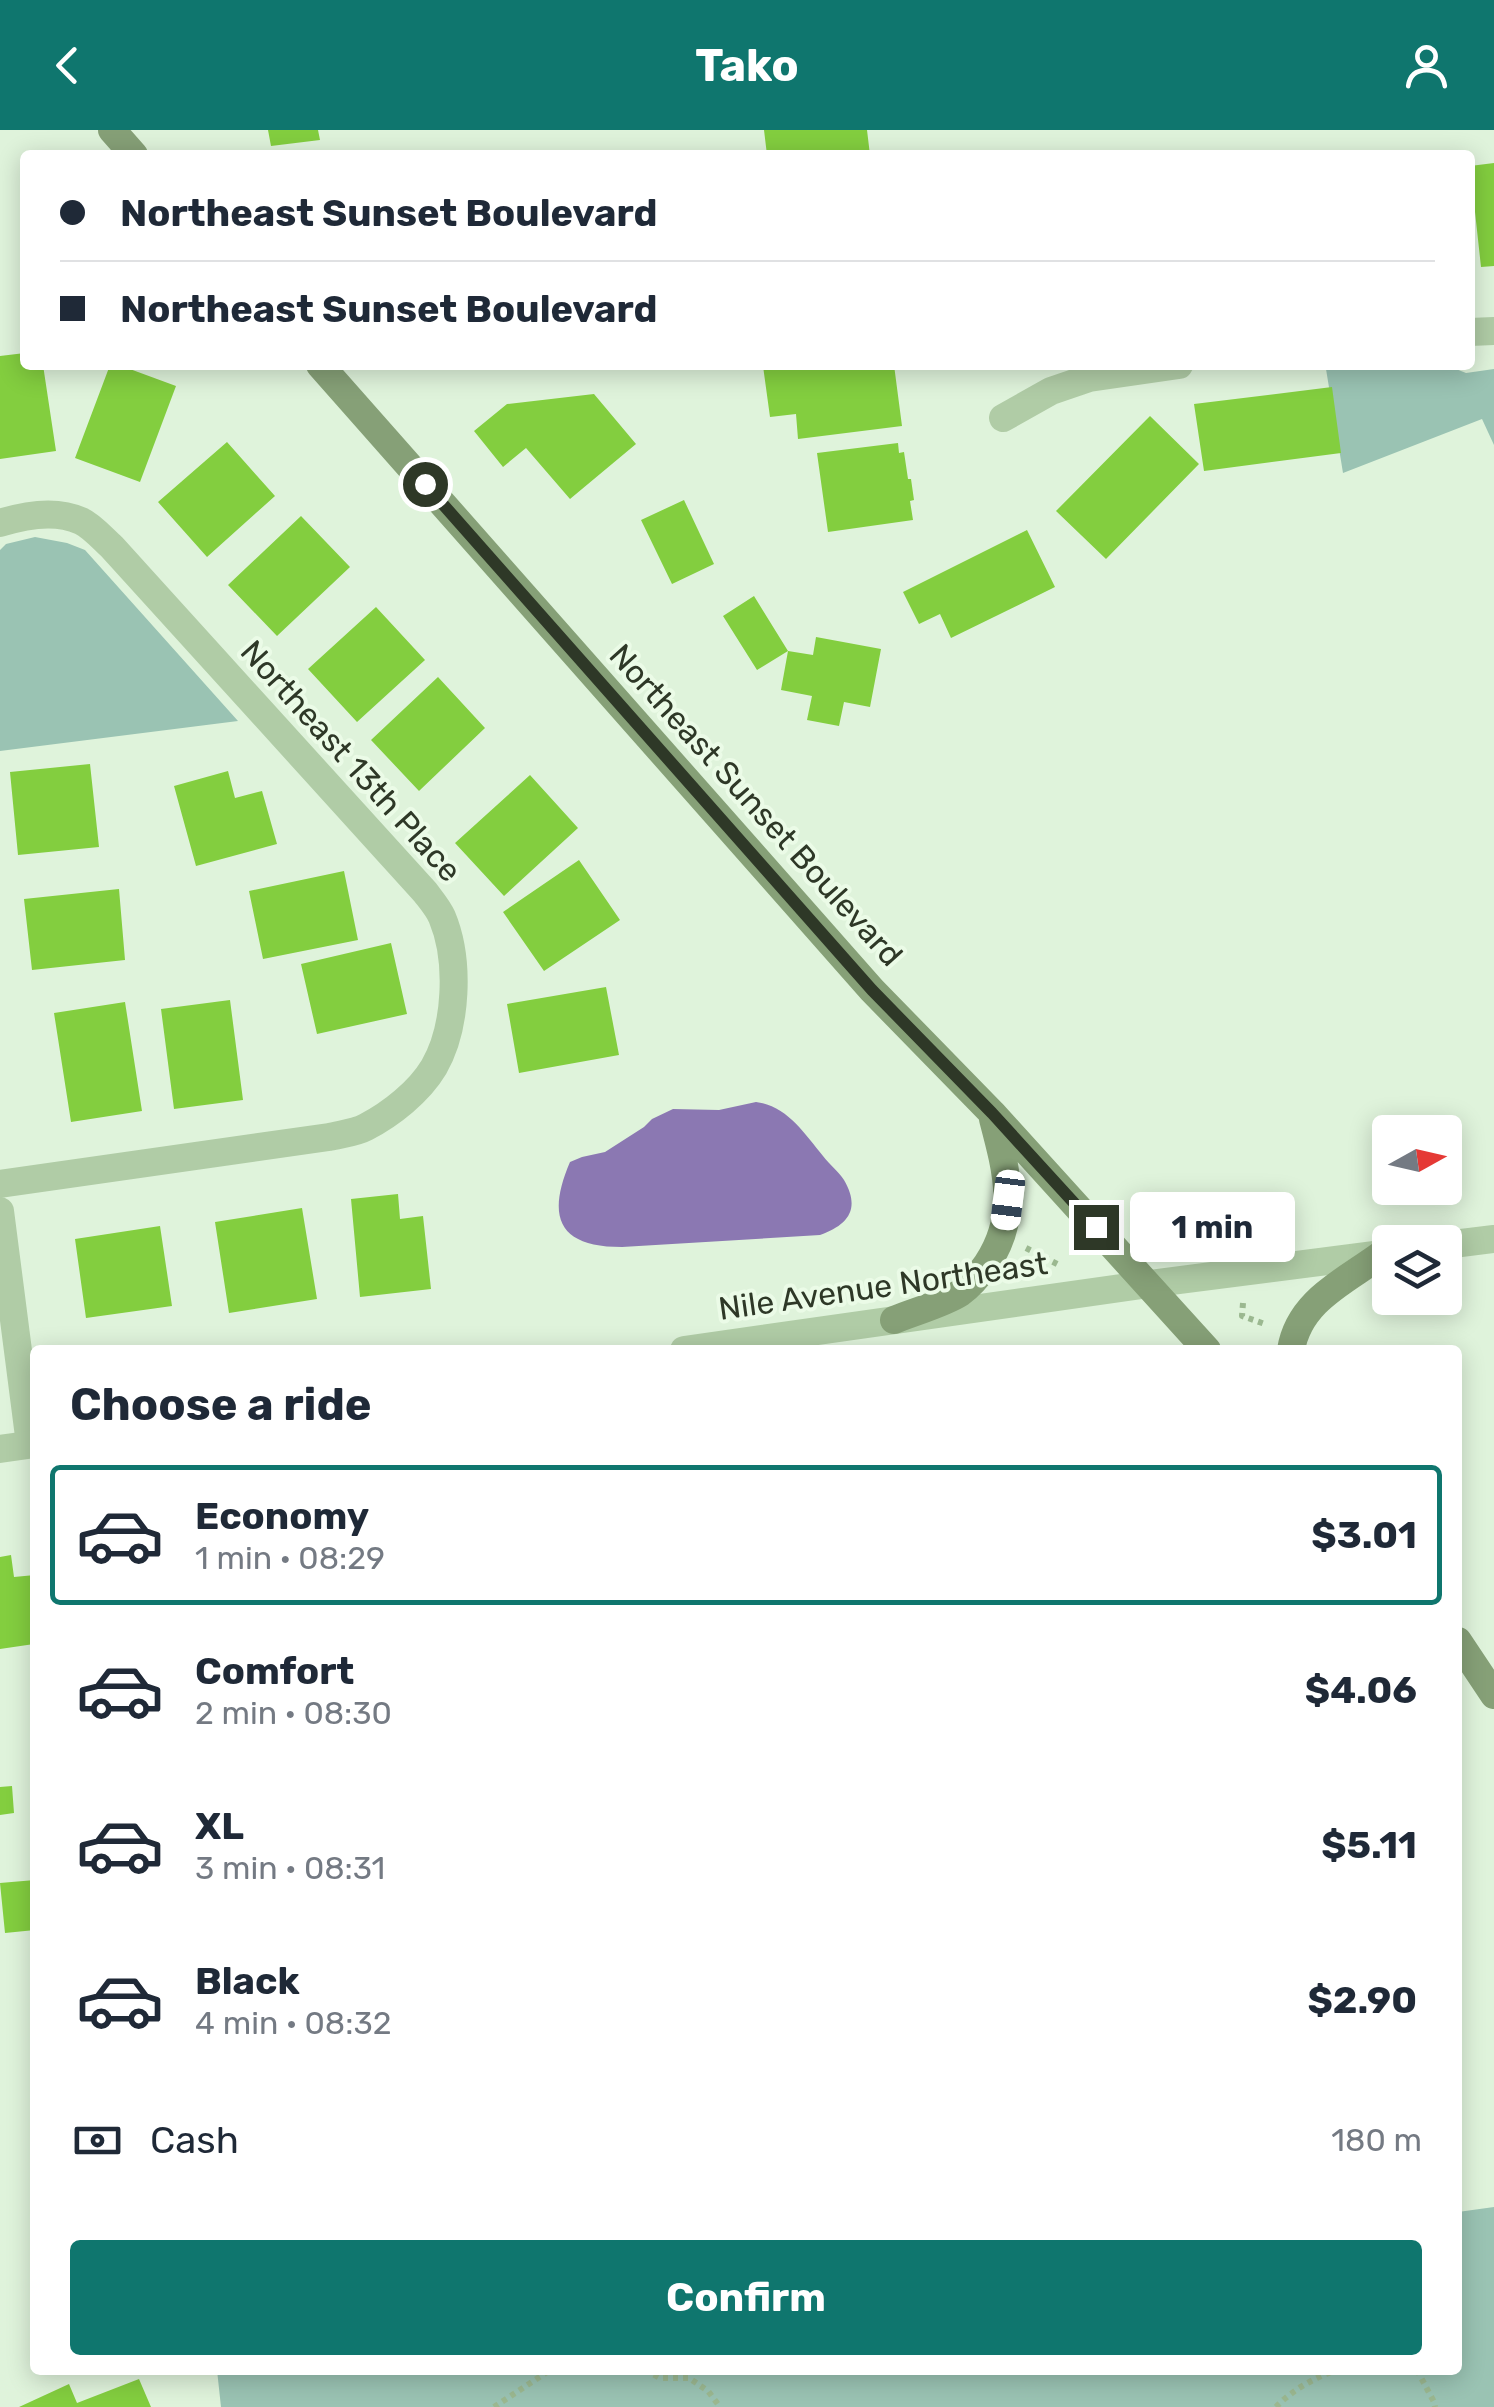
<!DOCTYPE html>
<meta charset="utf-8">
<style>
:root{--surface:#fff;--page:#f6f6f7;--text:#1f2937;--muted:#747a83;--line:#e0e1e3;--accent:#0f766e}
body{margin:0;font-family:Rubik,sans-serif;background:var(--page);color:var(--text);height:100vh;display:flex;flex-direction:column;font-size:38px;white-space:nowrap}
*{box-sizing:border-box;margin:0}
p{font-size:32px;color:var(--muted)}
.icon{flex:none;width:55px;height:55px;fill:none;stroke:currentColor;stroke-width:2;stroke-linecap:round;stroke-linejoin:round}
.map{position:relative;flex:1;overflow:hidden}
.sheet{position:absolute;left:30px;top:1215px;width:1432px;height:1030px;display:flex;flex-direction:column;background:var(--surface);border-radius:10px;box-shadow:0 5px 25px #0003}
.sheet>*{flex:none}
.top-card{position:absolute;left:20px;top:20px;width:1455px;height:220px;border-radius:10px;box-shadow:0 5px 25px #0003;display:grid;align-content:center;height:220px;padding:0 40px;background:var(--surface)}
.needle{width:65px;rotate:82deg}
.tools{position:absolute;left:1372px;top:985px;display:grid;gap:20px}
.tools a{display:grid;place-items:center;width:90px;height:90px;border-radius:10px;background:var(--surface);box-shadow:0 5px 25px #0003;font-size:50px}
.end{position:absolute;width:45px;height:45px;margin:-22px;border:12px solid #2e3827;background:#fff;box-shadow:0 0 0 5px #fff}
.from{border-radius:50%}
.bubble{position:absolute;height:70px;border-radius:10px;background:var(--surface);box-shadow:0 5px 25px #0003;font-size:32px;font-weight:700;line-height:70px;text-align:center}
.car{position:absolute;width:30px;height:60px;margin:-30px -15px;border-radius:12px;box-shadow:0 0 8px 2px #0007;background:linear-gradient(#fff 24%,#345 0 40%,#fff 0 76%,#345 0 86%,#fff 0)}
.top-card b{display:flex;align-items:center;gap:35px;height:95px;font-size:38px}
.top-card b+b{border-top:2px solid var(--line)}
.top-card i{width:25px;height:25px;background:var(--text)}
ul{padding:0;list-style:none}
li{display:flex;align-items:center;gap:30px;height:140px;margin:0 20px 15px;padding:0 20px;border:5px solid transparent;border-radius:10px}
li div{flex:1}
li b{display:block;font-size:38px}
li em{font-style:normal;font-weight:700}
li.active{border-color:var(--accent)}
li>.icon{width:90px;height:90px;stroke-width:1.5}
h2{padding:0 40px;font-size:45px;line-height:120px}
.pay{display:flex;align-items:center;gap:25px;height:110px;padding:0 40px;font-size:38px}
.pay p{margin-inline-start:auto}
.action{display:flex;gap:20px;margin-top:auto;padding:20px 40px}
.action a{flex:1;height:115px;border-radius:10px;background:var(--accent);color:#fff;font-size:40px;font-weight:700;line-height:115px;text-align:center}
header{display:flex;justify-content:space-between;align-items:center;height:130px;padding:0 40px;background:var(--accent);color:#fff;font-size:45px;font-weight:700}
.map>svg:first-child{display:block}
.green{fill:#9ac3b3}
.water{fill:#8b78b2}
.building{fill:#83ce3f}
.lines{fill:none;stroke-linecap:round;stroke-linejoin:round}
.path{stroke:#9bb890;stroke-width:6;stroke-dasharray:5 5;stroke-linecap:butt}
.minor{stroke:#b0cca6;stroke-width:28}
.tertiary{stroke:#b0cca6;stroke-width:28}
.secondary{stroke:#86a077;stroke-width:28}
.route{stroke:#2e3827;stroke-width:12}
.labels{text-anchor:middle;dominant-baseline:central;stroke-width:8;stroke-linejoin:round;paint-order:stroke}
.street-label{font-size:32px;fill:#2e3827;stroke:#ebfbe7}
</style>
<header><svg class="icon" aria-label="back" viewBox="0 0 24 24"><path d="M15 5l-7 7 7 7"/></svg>Tako<svg class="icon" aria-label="person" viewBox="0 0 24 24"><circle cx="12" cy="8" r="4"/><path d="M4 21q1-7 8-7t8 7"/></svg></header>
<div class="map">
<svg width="1494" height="2277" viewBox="0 0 1494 2277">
<rect width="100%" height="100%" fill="#dff3db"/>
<!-- green -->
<path class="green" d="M1359,235H1446L1466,243L1494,239V315L1482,289L1343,343L1326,239Z
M35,407L67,413L85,420L238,591L0,621V420L6,414Z
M1494,2077V2277H221L217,2240H1458V2082Z"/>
<!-- water -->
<path class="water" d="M756,972C787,976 804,1003 823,1026C829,1034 839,1042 844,1050C861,1079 848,1095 820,1105L622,1117C559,1117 546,1088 570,1032L582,1027L605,1022L644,997L652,989L673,979L719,980Z"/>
<!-- building -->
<path class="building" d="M268,0H318L320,10L271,16Z
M764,0H867L870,25H767Z
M1494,33V136L1481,137L1470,36Z
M25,223V235H43L56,321L0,329V226Z
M110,235H119L176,256L140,352L75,328Z
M774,235H894L902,296L798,309L796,284L770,287L763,236Z
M1332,257L1341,323L1204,341L1194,274Z
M594,264L636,314L570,369L526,318L503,337L474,301L507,274Z
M1150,286L1199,334L1106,429L1056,381Z
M227,312L275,366L207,427L158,372Z
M898,313L899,323L904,322L908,349H911L914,370L910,371L913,390L828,402L817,323Z
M684,370L714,434L672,454L641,390Z
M301,386L350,437L277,506L228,455Z
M1027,400L1055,457L951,508L940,484L919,494L903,462Z
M754,466L788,521L813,525L816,507L881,519L870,577L844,572L839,596L807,590L812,566L781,560L788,521L757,540L723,486Z
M376,477L425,530L357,592L308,539Z
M438,547L485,598L419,661L371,610Z
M90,634L99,717L18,725L10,642Z
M228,641L235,668L262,661L277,714L196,736L174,656Z
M530,645L578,698L504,766L455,713Z
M579,730L620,790L544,841L503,782Z
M344,741L358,810L263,829L249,761Z
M119,759L125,830L32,840L24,769Z
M391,813L407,884L317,904L301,834Z
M606,857L619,925L519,943L507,874Z
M230,870L243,970L174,979L161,879Z
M125,872L142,981L71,992L54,883Z
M398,1064L400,1089L423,1086L431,1159L360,1167L351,1069Z
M302,1078L317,1169L229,1183L215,1092Z
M160,1096L172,1176L86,1188L75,1109Z
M11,1425L14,1447L35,1445V1494H32L34,1514L0,1519V1427Z
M12,1656L14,1683L0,1685V1657Z
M35,1750V1800L5,1803L0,1753Z
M139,2249L151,2277H19L69,2254L77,2273Z"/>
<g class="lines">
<!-- path -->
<path class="path" d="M1026,1118L1059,1135
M1243,1173L1242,1186L1265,1194
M645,2240L660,2248H689L708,2261L720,2277
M1417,2240L1434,2272L1435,2277
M494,2277L550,2240
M1276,2277C1291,2261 1315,2247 1337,2240"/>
<!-- minor -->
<path class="minor" d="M1470,202L1494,201
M1003,288L1051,261L1089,248L1179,235
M0,393C25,385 55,379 81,391C92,396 103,409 112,417L425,762C431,770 438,778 442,787C460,830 457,897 434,937C419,962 391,984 366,997C355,1003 341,1004 329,1007L0,1054
M0,1081L30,1314"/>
<!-- tertiary -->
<path class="tertiary" d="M1445,1115L1494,1109
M684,1220L1149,1154L1390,1123
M0,1319L35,1314"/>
<!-- secondary -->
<path class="secondary" d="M112,0L134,25
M320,235L872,860L992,983L1207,1220
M894,1190C913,1182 943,1174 960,1163C970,1156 980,1144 987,1134C1019,1086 1007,1042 993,989
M1291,1220C1299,1170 1346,1151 1382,1124
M1458,1511L1494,1565"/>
</g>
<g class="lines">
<!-- route -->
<path class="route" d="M425,354L872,860L992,983L1096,1097"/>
</g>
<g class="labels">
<!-- street labels -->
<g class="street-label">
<text transform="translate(351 631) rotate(48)">Northeast 13th Place</text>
<text transform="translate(756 675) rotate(48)">Northeast Sunset Boulevard</text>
<text transform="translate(883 1156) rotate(-8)">Nile Avenue Northeast</text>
</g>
</g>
</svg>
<div class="tools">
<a><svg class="needle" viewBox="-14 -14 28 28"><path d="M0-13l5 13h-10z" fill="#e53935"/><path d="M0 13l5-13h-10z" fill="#747a83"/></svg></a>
<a><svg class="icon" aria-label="layers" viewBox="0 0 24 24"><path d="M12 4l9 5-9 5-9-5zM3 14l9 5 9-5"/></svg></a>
</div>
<i class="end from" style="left:425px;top:354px"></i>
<i class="end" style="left:1096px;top:1097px"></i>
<div class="bubble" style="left:1130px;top:1062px;width:165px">1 min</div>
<i class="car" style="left:1008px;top:1070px;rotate:187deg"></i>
<div class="top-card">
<b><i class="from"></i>Northeast Sunset Boulevard</b>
<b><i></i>Northeast Sunset Boulevard</b>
</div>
<section class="sheet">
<h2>Choose a ride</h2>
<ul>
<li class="active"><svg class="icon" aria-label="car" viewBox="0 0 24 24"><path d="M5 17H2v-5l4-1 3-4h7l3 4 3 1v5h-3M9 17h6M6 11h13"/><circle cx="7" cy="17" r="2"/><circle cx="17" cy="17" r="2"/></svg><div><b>Economy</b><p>1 min · 08:29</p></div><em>$3.01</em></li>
<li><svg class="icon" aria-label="car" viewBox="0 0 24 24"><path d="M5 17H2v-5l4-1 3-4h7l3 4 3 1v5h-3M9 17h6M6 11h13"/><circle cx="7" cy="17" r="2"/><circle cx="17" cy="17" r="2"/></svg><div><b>Comfort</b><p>2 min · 08:30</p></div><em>$4.06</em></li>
<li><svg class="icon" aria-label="car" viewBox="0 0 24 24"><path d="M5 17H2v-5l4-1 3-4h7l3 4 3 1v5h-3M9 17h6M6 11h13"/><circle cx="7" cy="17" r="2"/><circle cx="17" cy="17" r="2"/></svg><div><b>XL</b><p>3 min · 08:31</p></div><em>$5.11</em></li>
<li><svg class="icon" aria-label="car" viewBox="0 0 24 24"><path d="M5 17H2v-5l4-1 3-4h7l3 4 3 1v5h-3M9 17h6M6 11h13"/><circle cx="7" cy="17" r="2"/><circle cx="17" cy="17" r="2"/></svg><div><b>Black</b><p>4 min · 08:32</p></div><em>$2.90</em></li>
</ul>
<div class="pay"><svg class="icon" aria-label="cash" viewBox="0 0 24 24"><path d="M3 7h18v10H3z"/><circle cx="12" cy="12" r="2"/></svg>Cash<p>180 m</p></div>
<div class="action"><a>Confirm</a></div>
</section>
</div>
